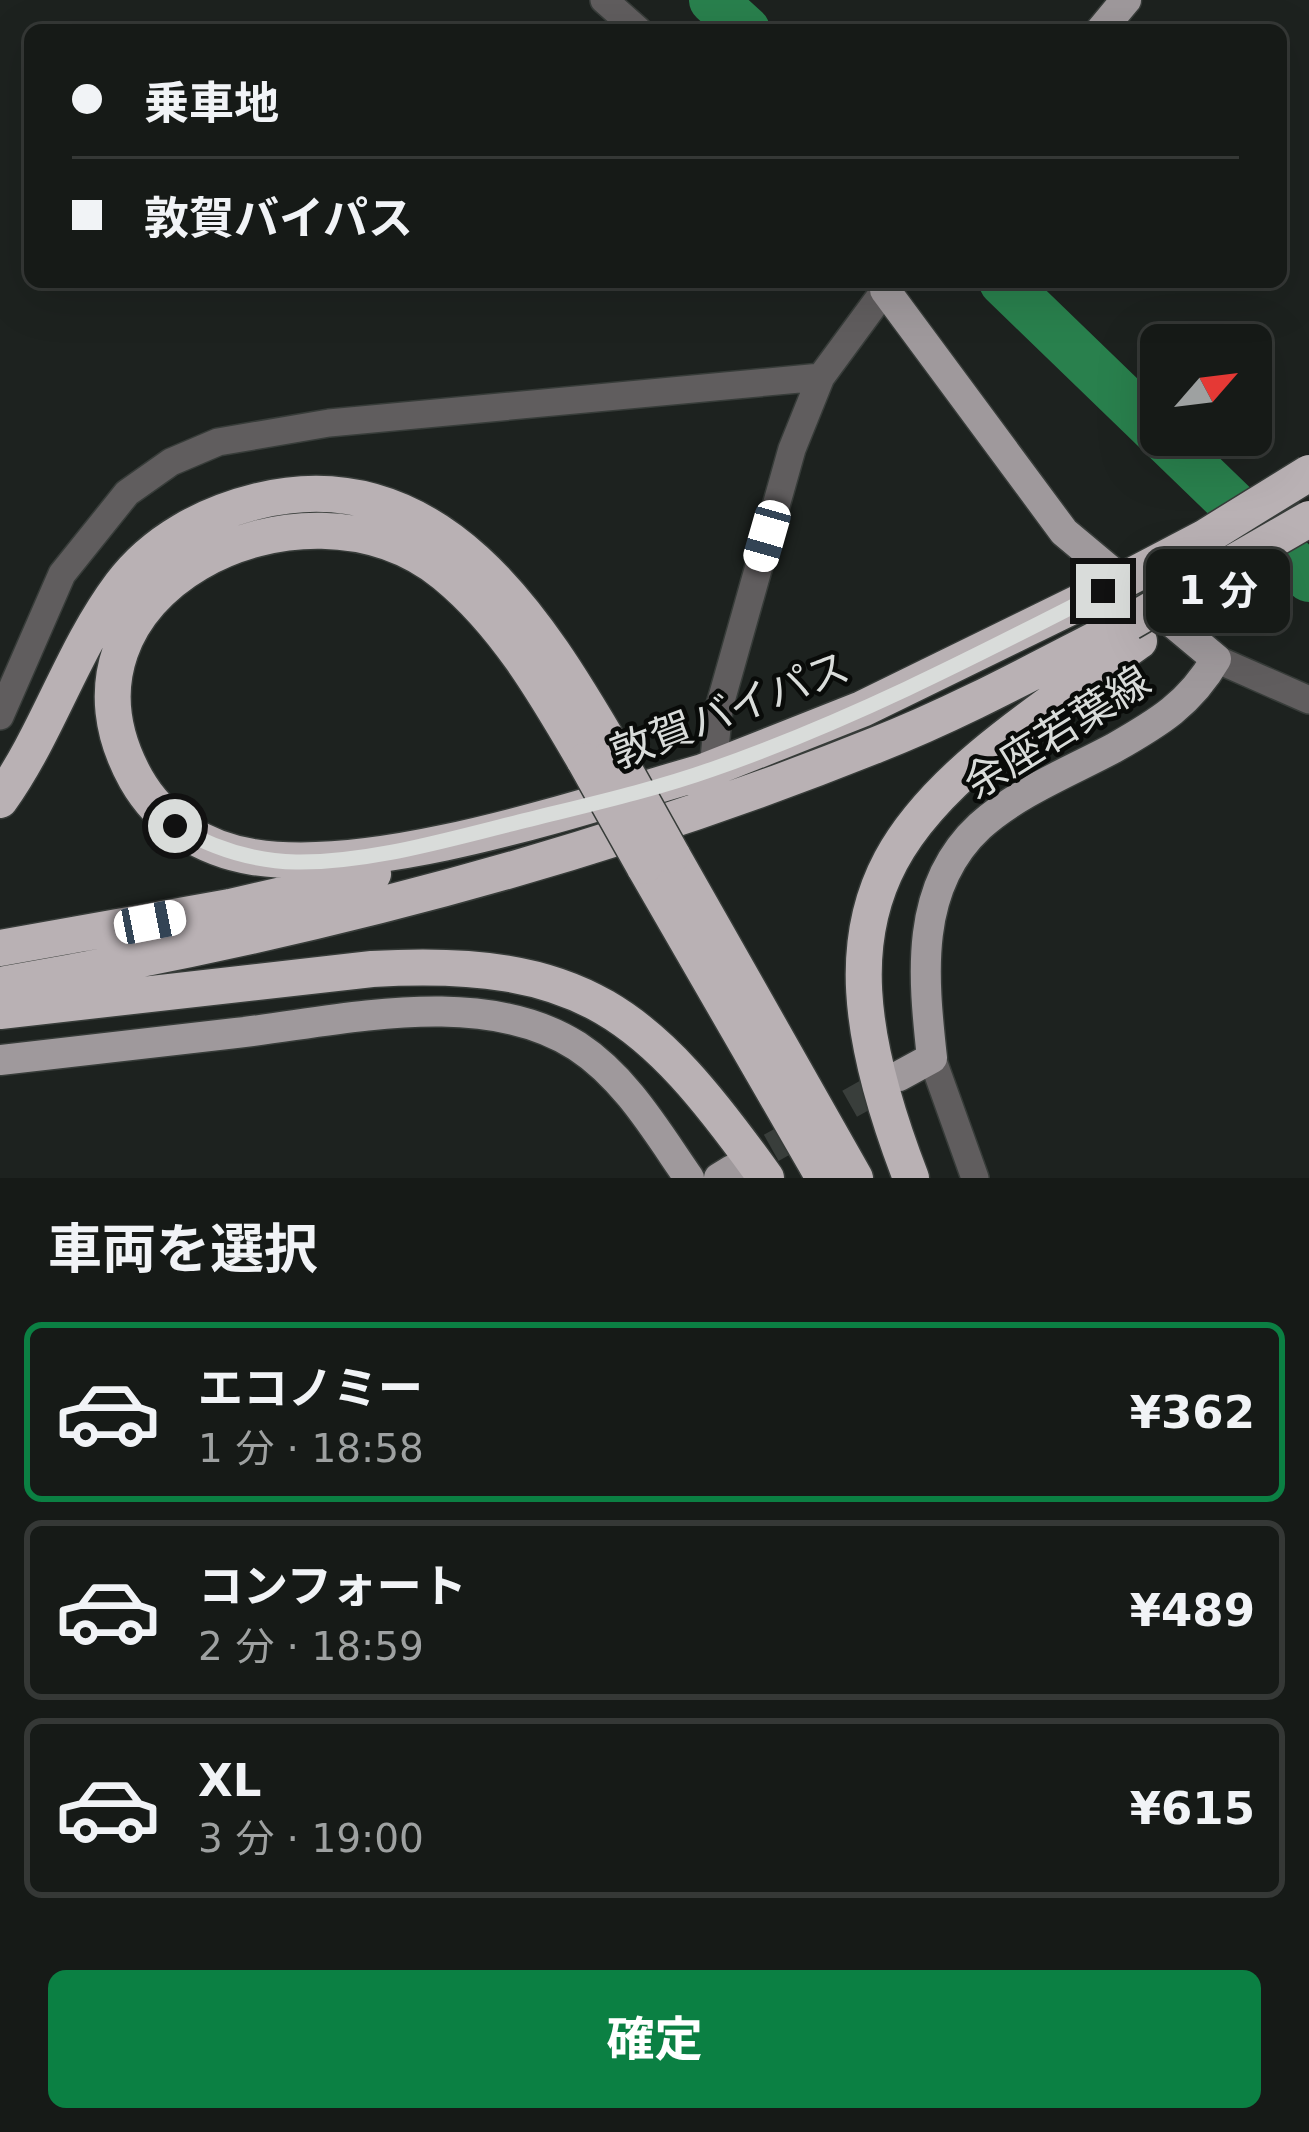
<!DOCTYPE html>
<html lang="ja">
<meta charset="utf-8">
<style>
:root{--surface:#161a17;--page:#232724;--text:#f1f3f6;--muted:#9ea1a1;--line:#353836;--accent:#0b8043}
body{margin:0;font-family:"DejaVu Sans","Noto Sans JP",sans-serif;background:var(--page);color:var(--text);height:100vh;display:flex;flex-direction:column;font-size:45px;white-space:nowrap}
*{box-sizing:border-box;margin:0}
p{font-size:39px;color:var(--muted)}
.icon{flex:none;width:66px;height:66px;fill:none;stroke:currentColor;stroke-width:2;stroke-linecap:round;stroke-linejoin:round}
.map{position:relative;height:1178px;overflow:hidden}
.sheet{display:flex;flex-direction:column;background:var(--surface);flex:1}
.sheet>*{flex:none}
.top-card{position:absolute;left:24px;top:24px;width:1263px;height:264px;border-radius:18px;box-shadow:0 12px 48px #0002,0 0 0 3px var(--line);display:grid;align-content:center;height:264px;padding:0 48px;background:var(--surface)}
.needle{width:78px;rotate:62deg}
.fabs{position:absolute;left:1140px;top:324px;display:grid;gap:24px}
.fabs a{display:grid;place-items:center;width:132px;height:132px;border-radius:18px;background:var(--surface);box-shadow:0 12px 48px #0002,0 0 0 3px var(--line);font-size:60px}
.end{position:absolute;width:54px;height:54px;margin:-27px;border:15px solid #d9dcda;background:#111;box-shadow:0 0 0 6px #111}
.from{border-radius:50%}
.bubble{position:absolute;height:84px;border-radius:18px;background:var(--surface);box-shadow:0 12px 48px #0002,0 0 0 3px var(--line);font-size:39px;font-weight:700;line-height:84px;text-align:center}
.car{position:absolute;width:36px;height:72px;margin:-36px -18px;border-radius:15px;box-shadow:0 0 9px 3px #0007;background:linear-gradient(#fff 24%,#345 0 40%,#fff 0 76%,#345 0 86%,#fff 0)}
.top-card b{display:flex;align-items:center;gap:42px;height:114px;font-size:45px}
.top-card b+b{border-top:3px solid var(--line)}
.top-card i{width:30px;height:30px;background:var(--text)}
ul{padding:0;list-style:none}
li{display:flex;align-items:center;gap:36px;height:180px;margin:0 24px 18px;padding:0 24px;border:6px solid var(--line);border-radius:18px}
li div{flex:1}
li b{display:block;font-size:45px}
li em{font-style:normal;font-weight:700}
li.on{border-color:var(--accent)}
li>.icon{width:108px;height:108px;stroke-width:1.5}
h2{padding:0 48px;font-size:54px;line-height:144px}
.action{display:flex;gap:24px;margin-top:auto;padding:24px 48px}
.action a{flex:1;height:138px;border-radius:18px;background:var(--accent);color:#fff;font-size:48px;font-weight:700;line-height:138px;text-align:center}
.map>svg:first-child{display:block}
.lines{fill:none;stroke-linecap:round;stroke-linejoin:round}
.river{stroke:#29804d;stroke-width:48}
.major-tunnel{stroke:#393e3b;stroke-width:30;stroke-dasharray:30 15;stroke-linecap:butt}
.minor-casing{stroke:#373c39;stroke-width:30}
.major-casing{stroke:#373c39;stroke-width:33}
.highway-casing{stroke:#373c39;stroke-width:39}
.minor{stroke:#605d5e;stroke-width:27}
.major{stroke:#9f999c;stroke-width:30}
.highway{stroke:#b9b1b4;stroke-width:36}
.highway-bridge-casing{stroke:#373c39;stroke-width:39;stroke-linecap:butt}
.highway-bridge{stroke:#b9b1b4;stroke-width:36}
.route{stroke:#d9dcda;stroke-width:15}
.labels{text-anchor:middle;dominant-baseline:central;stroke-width:9;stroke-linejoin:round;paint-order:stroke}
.street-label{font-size:42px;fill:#d9dcda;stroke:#090b09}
</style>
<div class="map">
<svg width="1309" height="1178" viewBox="0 0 1309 1178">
<rect width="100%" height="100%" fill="#1d221f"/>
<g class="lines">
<!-- river -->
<path class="river" d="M713,0L746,30
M1003,282L1309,578"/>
<!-- major-tunnel -->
<path class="major-tunnel" d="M732,1170L899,1076"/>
<!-- minor casing -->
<g class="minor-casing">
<path id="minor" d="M604,0L638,30
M1216,659L1309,700
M0,716L62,574L127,493L171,462L218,442L329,423L821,377
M713,769L719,708L792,449L821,377L885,290L878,282
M932,1058L975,1178"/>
</g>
<!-- major casing -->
<g class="major-casing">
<path id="major" d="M1101,30L1126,0
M892,282L885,290L1064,532L1216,659C1190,704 1158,723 1114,748C1071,771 1016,793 980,826C914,887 923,976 932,1058L899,1076
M0,1060C79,1051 158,1042 236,1033C342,1021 481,985 577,1046C626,1078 657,1132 689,1178
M719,1178L732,1170"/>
</g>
<!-- highway casing -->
<g class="highway-casing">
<path id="highway" d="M585,761C546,694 506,624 445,574C302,458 32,592 136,779C161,823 204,849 253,857C380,877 586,805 713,769
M690,777L862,709L1103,591
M0,800C48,733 71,652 121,585C154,541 205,514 258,501C439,457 538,621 615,753
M672,855L855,1178
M644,866L824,1178
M0,948L230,907L373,874
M0,985C301,934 592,859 876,745C963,711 1047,664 1130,622
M0,1011L372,969C584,957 648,1013 766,1178
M911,1178C794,875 903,805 1139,641"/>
</g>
<!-- minor -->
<use href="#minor" class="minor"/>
<!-- major -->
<use href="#major" class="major"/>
<!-- highway -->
<use href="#highway" class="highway"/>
<!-- highway-bridge casing -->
<g class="highway-bridge-casing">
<path id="highway-bridge" d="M1103,591L1204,538L1309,473
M1130,622L1309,519
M615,753L672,855
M585,761L644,866"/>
</g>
<!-- highway-bridge -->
<use href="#highway-bridge" class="highway-bridge"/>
</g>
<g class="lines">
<!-- route -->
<path class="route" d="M175,826C212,848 252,861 296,862C367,863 442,841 511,824C578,807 648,792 713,769C848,722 976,656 1103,591"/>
</g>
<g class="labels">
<!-- street labels -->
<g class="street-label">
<text transform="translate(730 710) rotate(-21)">敦賀バイパス</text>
<text transform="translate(1057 732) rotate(-32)">余座若葉線</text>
</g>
</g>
</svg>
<div class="fabs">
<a><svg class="needle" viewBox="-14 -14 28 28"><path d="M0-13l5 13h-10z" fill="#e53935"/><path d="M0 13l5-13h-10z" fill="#9ea1a1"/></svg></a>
</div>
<i class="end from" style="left:175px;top:826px"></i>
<i class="end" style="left:1103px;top:591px"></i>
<div class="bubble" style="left:1146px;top:549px;width:144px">1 分</div>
<i class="car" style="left:767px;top:536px;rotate:196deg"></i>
<i class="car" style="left:150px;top:922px;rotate:79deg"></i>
<div class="top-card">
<b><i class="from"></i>乗車地</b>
<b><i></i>敦賀バイパス</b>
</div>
</div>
<section class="sheet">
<h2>車両を選択</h2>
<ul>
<li class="on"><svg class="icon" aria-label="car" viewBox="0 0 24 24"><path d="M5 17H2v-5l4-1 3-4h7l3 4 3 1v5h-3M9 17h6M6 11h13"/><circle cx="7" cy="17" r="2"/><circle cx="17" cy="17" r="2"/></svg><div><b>エコノミー</b><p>1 分 · 18:58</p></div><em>¥362</em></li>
<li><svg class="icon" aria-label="car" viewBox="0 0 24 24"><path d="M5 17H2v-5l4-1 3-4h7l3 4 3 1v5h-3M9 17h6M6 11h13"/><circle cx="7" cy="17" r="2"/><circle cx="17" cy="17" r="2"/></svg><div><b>コンフォート</b><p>2 分 · 18:59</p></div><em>¥489</em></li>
<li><svg class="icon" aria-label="car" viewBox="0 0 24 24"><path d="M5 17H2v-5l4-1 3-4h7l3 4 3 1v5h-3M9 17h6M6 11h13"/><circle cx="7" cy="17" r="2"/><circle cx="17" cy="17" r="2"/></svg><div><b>XL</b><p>3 分 · 19:00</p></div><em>¥615</em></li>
</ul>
<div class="action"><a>確定</a></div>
</section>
